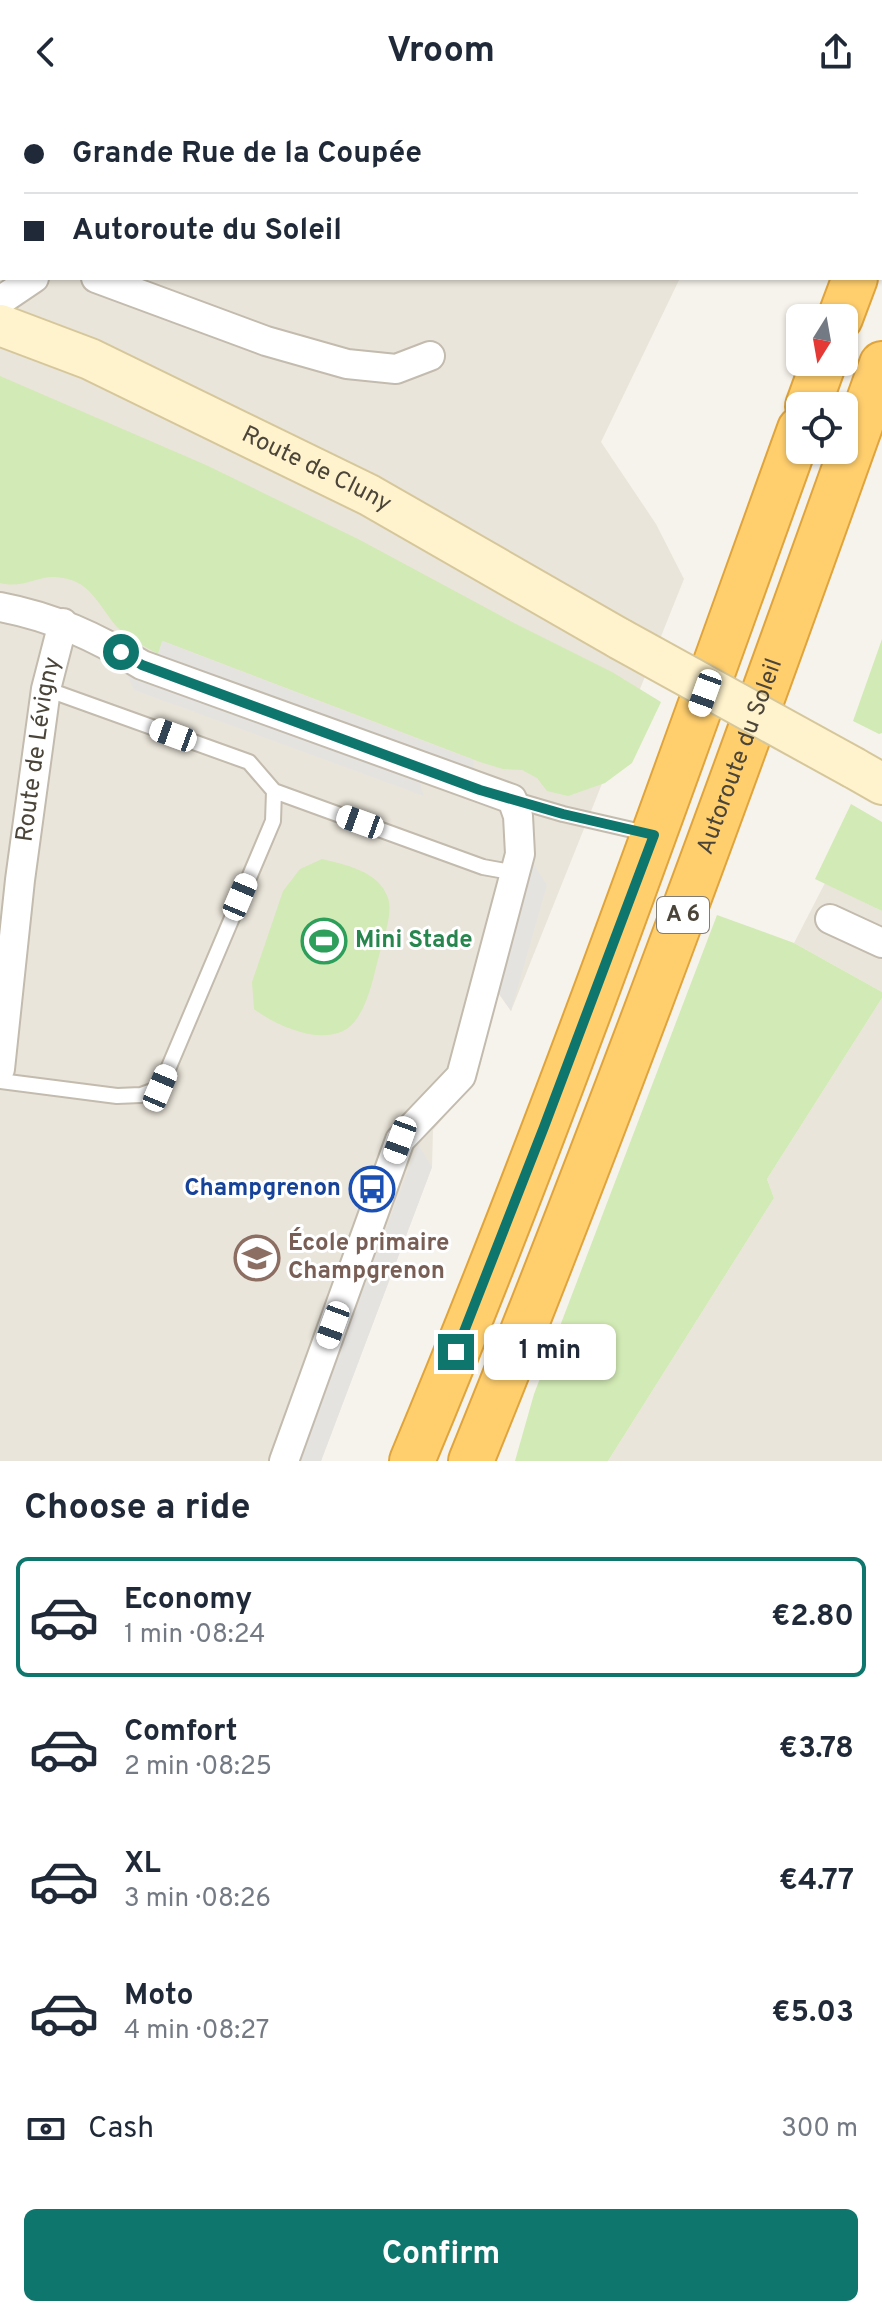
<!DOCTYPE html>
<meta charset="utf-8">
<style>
:root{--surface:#fff;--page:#f2f2f3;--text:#1f2937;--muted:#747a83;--line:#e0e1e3;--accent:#0f766e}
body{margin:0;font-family:Overpass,sans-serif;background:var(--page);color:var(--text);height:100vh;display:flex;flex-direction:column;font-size:30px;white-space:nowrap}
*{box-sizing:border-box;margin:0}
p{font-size:26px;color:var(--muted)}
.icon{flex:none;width:44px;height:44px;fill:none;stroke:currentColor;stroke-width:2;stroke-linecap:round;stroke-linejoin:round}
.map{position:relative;height:1357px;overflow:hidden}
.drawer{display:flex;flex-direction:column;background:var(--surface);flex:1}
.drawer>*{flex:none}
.guide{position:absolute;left:0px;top:0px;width:882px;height:176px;box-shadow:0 2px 6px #0004;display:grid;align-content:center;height:176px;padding:0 24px;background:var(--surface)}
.needle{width:52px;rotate:191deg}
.buttons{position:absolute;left:786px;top:200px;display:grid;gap:16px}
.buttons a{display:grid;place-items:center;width:72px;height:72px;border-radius:12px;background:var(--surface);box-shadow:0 2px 6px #0004;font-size:40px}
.end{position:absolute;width:36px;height:36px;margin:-18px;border:10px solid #0f766e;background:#fff;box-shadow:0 0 0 4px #fff}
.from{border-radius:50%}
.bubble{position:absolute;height:56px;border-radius:12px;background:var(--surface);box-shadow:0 2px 6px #0004;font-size:26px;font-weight:700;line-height:56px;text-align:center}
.car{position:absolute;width:24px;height:48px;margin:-24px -12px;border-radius:10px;box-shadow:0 0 6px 2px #0007;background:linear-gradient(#fff 24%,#345 0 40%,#fff 0 76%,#345 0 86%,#fff 0)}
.guide b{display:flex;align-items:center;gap:28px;height:76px;font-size:30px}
.guide b+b{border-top:2px solid var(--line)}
.guide i{width:20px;height:20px;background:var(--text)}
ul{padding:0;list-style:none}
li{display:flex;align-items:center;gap:24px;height:120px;margin:0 16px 12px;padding:0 8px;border:4px solid transparent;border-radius:12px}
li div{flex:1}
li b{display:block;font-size:30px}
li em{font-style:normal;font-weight:700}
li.selected{border-color:var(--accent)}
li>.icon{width:72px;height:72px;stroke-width:1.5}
h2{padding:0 24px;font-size:36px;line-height:96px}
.pay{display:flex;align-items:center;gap:20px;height:88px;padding:0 24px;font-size:30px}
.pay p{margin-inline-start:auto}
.button{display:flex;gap:16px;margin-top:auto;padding:16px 24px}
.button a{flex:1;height:92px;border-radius:12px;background:var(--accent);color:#fff;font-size:32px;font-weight:700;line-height:92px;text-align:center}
header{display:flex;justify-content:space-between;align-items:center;height:104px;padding:0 24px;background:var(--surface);font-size:36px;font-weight:700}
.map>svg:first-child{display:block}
.residential{fill:#eae5da}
.green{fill:#d2eab5}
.parking{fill:#e5e3e0}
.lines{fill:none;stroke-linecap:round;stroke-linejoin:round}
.lane-casing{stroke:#c2bbae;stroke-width:18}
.street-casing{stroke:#c2bbae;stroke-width:32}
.secondary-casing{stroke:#d6c79b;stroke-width:44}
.highway-casing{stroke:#e0a43c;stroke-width:48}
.lane{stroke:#fff;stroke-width:14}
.street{stroke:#fff;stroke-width:28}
.secondary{stroke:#fff3cd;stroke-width:40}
.highway{stroke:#ffcf6e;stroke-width:44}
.secondary-bridge-casing{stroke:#d6c79b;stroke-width:44;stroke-linecap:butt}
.secondary-bridge{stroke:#fff3cd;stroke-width:40}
.route{stroke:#0f766e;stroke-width:10}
.labels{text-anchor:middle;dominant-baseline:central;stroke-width:6;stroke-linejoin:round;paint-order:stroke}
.shield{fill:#fff;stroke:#817c74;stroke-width:2}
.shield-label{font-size:22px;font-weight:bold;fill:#4b4439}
.street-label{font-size:24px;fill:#4b4439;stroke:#fff}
.leisure-label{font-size:24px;font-weight:bold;fill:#27864d;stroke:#fff;text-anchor:start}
.transit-label{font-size:24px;font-weight:bold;fill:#164399;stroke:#fff;text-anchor:end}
.education-label{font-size:24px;font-weight:bold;fill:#785e54;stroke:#fff;text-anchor:start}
</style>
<header><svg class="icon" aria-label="back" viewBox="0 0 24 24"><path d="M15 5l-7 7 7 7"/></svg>Vroom<svg class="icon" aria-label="share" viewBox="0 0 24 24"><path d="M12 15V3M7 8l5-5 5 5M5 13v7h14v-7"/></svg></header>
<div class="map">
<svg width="882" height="1357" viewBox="0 0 882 1357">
<rect width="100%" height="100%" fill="#f6f3ec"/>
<!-- residential -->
<path class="residential" d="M0,0H763L2,2V174H680L601,338L656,420L684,475L511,907L498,889L471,982L433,1026L432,1063L321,1357H0Z
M825,779L882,807V888L794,839Z
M882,894V1357H608L774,1094L767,1075Z"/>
<!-- green -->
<path class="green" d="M0,272L206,361L360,436L516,520L612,568L661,598L632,659L605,679L568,692L547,687L537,674L522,666L503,665L480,658L163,537L158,550C144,542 127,534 116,522C97,499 90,475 55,473C37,472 22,485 0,479Z
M882,535V629L879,630L853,617Z
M851,700L882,718V807L815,775Z
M322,755C346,761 379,767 388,794C393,809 384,833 380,848C374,870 370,894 358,913C336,949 279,924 254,905L252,878L283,787L300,765Z
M717,811L794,839L882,888V894L767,1075L774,1094L608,1357H515L534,1290Z"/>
<!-- parking -->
<path class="parking" d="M162,537L473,656L475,671L158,550Z
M123,562L418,672L424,692L134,586Z
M533,759L547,781L511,907L498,888Z
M418,1040L432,1063L321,1357H298Z"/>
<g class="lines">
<!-- lane casing -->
<g class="lane-casing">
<path id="lane" d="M93,2V0
M46,585L249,658L274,687L483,763L505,767L517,760
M512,695L563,710L650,730
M0,977L117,992L141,991L160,984L273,717L274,687"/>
</g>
<!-- street casing -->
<g class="street-casing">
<g id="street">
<path d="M246,2V0"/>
<path d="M0,44L2,45"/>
<path d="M96,174L266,237L347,260L396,265L430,252"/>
<path d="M0,197L34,174"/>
<path d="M0,503C53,513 96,533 142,561L512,695L518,712L520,750L461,972L400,1036L284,1357"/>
<path d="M830,815L882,839"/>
<path id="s1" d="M0,965L20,776L46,585L63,519"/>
</g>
</g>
<!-- secondary casing -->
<g class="secondary-casing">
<g id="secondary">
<path id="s2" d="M0,221L90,255L369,391L620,535"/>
<path d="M854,664L882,680"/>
</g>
</g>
<!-- highway casing -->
<g class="highway-casing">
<g id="highway">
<path d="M880,104L882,98"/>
<path d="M840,214L855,174"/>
<path d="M808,302L824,258"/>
<path d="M412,1357C554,1018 675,671 800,325"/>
<path id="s3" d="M471,1357C618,995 751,628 882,260"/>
</g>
</g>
<!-- lane -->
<use href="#lane" class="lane"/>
<!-- street -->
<use href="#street" class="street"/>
<!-- secondary -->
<use href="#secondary" class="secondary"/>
<!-- highway -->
<use href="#highway" class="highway"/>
<!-- secondary-bridge casing -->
<g class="secondary-bridge-casing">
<path id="secondary-bridge" d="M620,535L854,664"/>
</g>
<!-- secondary-bridge -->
<use href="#secondary-bridge" class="secondary-bridge"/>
</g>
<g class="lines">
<!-- route -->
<path class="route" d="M121,548L142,561L480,686L563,710L654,731L544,1023L456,1248"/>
</g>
<!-- icons -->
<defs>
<g id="stadium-ring" transform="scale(2.3)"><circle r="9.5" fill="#fff" stroke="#2e9e5b" stroke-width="1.5"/><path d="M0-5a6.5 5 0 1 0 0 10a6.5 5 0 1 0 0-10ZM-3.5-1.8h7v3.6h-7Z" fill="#2e9e5b"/></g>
<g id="bus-ring" transform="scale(2.3)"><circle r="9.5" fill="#fff" stroke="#1a4fb4" stroke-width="1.5"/><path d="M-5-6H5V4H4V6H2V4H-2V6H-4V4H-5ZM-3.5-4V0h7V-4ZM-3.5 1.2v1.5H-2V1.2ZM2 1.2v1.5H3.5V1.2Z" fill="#1a4fb4"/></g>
<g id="school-ring" transform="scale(2.3)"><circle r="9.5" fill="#fff" stroke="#8d6e63" stroke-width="1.5"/><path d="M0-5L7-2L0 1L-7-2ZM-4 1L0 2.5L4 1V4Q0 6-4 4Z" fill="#8d6e63"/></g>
</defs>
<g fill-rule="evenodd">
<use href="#stadium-ring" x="324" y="837"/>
<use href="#bus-ring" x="372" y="1085"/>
<use href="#school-ring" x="257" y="1154"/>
</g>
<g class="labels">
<!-- shield labels -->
<rect class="shield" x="657" y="793" width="52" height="36" rx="6"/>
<g class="shield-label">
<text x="683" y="811">A 6</text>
</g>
<!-- street labels -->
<g class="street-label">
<text stroke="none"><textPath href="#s2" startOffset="348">Route de Cluny</textPath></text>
<text stroke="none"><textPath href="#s1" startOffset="322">Route de Lévigny</textPath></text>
<text stroke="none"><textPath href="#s3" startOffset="754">Autoroute du Soleil</textPath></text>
</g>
<!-- leisure labels -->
<g class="leisure-label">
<text x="355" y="837">Mini Stade</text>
</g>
<!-- transit labels -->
<g class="transit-label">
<text x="341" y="1085">Champgrenon</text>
</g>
<!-- education labels -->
<g class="education-label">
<text x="288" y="1140">École primaire<tspan x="288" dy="28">Champgrenon</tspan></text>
</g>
</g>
</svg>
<div class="buttons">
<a><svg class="needle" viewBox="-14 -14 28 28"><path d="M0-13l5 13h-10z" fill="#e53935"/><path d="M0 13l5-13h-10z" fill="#747a83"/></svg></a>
<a><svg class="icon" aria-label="locate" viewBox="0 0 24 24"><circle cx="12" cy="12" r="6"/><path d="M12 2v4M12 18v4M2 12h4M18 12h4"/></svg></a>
</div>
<i class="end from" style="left:121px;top:548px"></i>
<i class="end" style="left:456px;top:1248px"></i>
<div class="bubble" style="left:484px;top:1220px;width:132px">1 min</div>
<i class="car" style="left:705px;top:589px;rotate:200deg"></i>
<i class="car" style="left:173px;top:631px;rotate:290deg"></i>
<i class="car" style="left:360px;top:718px;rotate:290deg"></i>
<i class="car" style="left:240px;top:793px;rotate:23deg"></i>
<i class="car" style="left:160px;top:984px;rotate:23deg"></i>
<i class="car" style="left:400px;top:1036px;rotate:200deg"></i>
<i class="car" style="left:333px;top:1221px;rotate:200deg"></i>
<div class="guide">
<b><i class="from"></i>Grande Rue de la Coupée</b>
<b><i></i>Autoroute du Soleil</b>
</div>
</div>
<section class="drawer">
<h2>Choose a ride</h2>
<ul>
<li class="selected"><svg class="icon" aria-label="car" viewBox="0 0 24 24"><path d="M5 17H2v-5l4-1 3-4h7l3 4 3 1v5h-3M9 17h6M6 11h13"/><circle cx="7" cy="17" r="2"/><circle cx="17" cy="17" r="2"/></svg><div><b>Economy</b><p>1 min · 08:24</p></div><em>€2.80</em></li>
<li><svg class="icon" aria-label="car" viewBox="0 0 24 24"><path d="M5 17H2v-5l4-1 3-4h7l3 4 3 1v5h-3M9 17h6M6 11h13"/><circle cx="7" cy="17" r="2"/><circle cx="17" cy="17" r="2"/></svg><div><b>Comfort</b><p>2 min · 08:25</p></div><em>€3.78</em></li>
<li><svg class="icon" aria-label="car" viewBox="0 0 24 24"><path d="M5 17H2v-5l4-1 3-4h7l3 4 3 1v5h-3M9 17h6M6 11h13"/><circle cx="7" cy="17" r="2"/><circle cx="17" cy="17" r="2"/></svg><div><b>XL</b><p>3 min · 08:26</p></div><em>€4.77</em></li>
<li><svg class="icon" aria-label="car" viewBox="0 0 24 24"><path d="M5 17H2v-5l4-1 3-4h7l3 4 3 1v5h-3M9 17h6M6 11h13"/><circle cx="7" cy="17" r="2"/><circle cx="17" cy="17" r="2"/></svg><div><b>Moto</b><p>4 min · 08:27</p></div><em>€5.03</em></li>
</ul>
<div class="pay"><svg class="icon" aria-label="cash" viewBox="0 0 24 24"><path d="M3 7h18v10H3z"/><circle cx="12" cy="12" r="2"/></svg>Cash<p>300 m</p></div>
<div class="button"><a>Confirm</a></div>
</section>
